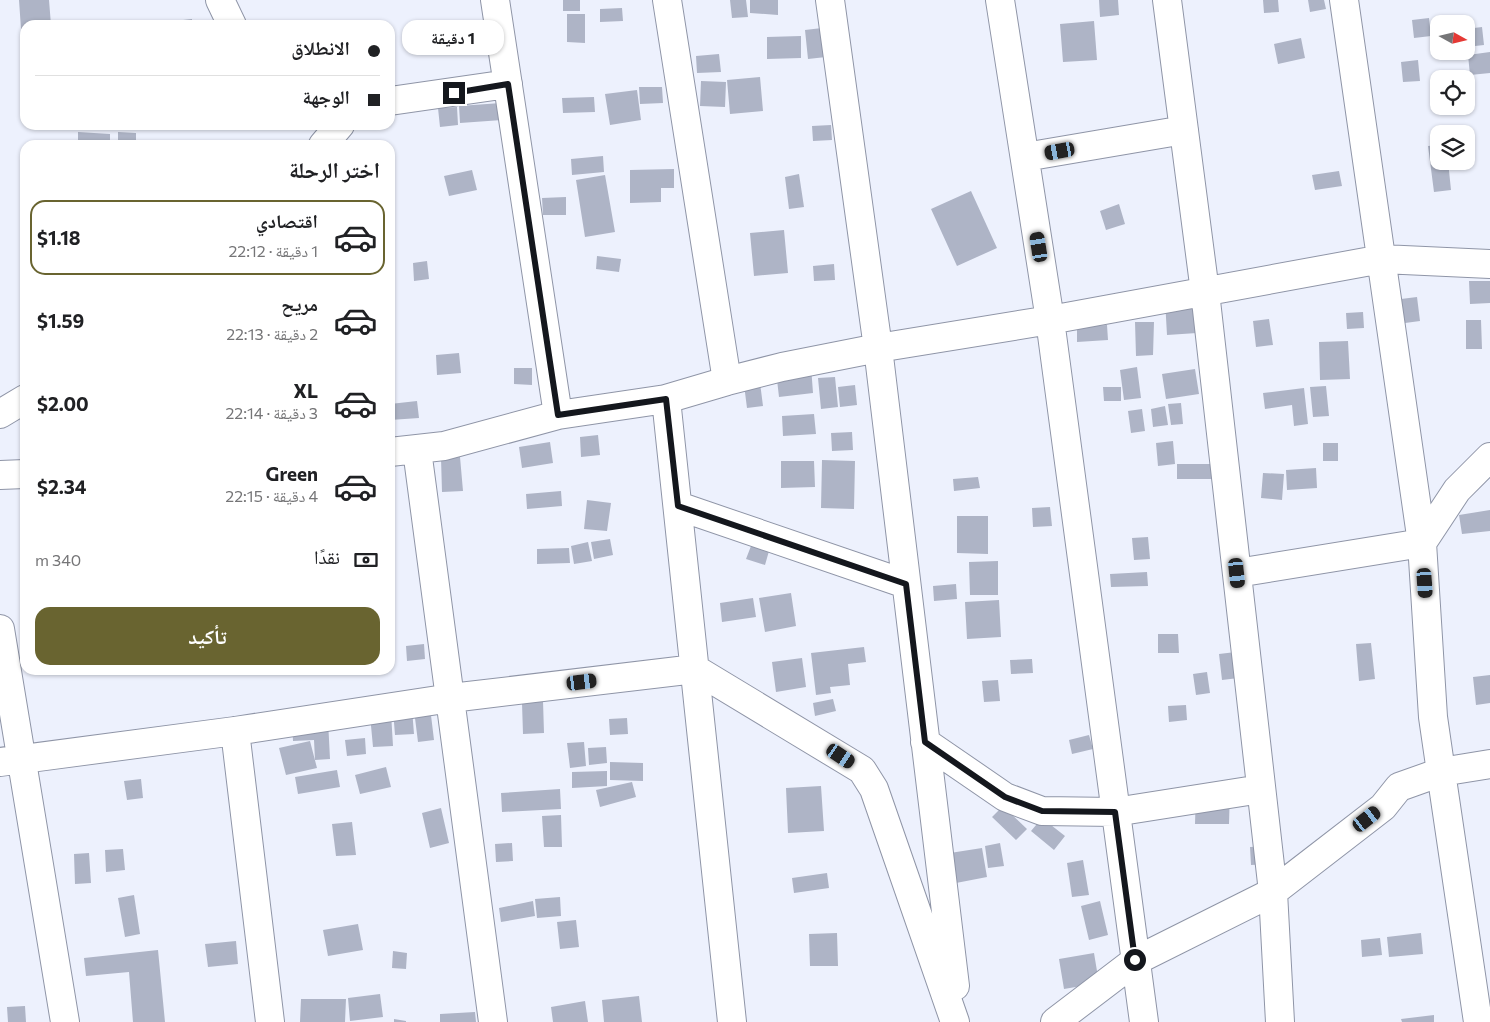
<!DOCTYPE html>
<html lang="ar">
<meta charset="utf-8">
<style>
:root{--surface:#fff;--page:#f6f6f6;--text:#202124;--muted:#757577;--line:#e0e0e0;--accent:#696430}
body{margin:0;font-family:Commissioner,"Noto Naskh Arabic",sans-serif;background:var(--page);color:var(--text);direction:rtl;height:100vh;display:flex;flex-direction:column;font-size:19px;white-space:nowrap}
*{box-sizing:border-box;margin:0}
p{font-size:16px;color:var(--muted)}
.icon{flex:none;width:28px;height:28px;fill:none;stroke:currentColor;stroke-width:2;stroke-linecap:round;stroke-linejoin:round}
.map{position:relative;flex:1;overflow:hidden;direction:ltr}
.sheet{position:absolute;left:20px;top:140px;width:375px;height:535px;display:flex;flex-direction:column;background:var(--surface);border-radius:15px;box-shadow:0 1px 4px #0004;direction:rtl}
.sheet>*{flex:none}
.guide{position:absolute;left:20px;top:20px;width:375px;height:110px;border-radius:15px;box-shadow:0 1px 4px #0004;direction:rtl;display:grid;align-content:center;height:110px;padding:0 15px;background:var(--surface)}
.needle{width:32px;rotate:98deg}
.tools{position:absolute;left:1430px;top:15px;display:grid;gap:10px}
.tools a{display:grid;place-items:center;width:45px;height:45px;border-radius:10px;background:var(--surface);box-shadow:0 1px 4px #0004;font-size:25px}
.end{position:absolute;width:22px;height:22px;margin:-11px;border:6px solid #14171d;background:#fff;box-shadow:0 0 0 2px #fff}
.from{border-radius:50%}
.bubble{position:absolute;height:35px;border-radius:15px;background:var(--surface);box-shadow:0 1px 4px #0004;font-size:16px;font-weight:700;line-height:35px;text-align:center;direction:rtl}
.car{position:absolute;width:15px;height:30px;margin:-15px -8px;border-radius:6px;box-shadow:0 0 4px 1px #0007;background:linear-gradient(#222 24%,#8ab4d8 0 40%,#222 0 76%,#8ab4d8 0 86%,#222 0)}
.guide b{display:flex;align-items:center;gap:18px;height:48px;font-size:19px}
.guide b+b{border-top:1px solid var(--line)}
.guide i{width:12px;height:12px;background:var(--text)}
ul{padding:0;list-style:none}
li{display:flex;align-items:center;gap:15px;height:75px;margin:0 10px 8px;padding:0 5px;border:2px solid transparent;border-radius:15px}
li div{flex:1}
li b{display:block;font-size:19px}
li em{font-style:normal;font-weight:700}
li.on{border-color:var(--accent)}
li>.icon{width:45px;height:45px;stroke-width:1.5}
h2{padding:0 15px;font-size:22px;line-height:60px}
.pay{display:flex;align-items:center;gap:12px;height:55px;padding:0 15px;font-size:19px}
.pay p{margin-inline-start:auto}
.cta{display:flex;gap:10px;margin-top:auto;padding:10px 15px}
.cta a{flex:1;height:58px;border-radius:15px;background:var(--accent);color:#fff;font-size:20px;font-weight:700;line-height:58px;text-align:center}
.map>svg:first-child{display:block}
.building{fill:#aeb4c6}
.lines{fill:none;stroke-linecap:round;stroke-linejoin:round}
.street-casing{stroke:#8f95a7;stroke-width:30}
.street{stroke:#fff;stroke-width:28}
.route{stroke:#14171d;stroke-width:6}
</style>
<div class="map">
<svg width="1490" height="1022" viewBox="0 0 1490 1022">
<rect width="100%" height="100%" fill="#edf1fd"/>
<!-- building -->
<path class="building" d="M19,0H49L51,25H25V29H21Z
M563,0H580V11H563Z
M730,0H746L748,17L732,18Z
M750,0H778V15L750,13Z
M1099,0H1118L1119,15L1100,17Z
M1263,0H1278L1279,12L1264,13Z
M1308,0H1324L1326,9L1310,12Z
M622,8L623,21L600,22V9Z
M567,14H585V43L567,42Z
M1429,18L1431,36L1414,38L1412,20Z
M192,19V25H174V21Z
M156,21H170V25H156Z
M1094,21L1097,60L1063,62L1060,24Z
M149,22L150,25H136V24Z
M1482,27L1484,45L1466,47V29Z
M822,28L826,57L808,59L805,30Z
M801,36V58L767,59V37Z
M1301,38L1305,58L1278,64L1274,44Z
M1490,52V73L1470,75L1468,55Z
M719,54L721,72L697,73L696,56Z
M1418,60L1420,81L1403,82L1401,62Z
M760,77L763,111L730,114L727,80Z
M701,81L726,82L725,107L700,106Z
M639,87H662L663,103L640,104Z
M637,90L641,120L610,125L605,94Z
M594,97L595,112L563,113L562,98Z
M501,103L502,120L460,123L459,106Z
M457,107L458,125L440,127L438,108Z
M831,125L832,140L813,141L812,126Z
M78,132L110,134V145H78Z
M118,132L136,133V145H118Z
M1439,145V161H1448L1451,190L1434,192L1428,146Z
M603,156L604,172L572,175L571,159Z
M674,169V188H661V202L630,203V170Z
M472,170L477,190L449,196L444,176Z
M1339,171L1342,186L1315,190L1312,175Z
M799,174L804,207L789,209L785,177Z
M605,175L615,232L585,237L576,180Z
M971,191L997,248L957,266L931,209Z
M566,197V215H543L542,198Z
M1119,204L1125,224L1106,230L1100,211Z
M784,230L788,273L754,276L750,233Z
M597,256L621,259L619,272L596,269Z
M427,261L429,279L414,281L413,263Z
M834,264L835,280L814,281L813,266Z
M1469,281H1490V303L1470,304Z
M1417,297L1420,321L1405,323L1401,299Z
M1195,298L1197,333L1167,335L1165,300Z
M1363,312L1364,328L1347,329L1346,313Z
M1269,319L1273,345L1256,347L1253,321Z
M1466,320H1481L1482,349H1466Z
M1135,322H1154L1153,355L1136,356Z
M1107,325L1108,340L1077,342V327Z
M1348,341L1350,379L1320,380L1319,342Z
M459,353L461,373L437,375L436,355Z
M811,366L813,393L779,397L776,371Z
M1137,367L1141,398L1124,400L1120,370Z
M514,368H532V385L514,384Z
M1195,369L1199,394L1166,399L1162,374Z
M759,375L763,406L747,408L743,377Z
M835,377L838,407L821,409L818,378Z
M855,385L857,405L840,407L838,387Z
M1326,386L1329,416L1313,417L1310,387Z
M1103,387H1121V401H1104Z
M1304,388L1308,424L1294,426L1292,405L1265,409L1263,393Z
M417,401L419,418L390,420V404Z
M1181,403L1183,424L1171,425L1168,404Z
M1165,406L1168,425L1153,427L1151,409Z
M1142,409L1145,431L1131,433L1128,411Z
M814,414L816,434L783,436L782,416Z
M852,432L853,450L832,451L831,433Z
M598,435L600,455L581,457L580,437Z
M1173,441L1175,464L1158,466L1156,443Z
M550,442L553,463L522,468L519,447Z
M1323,443H1338V461H1323Z
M460,457L463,491L442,492L441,458Z
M822,460L855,461L854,509L821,508Z
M781,461H814L815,487L781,488Z
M1177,464H1215L1216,479H1177Z
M1316,468L1317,488L1287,490L1286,470Z
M1263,473L1284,474L1282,500L1261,498Z
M978,477L980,488L954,491L953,479Z
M561,491L562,506L527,509L526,494Z
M587,500L611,503L607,531L584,529Z
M1050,507L1052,526L1033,527L1032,508Z
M1490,510V531L1462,534L1459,515Z
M957,516H988V554L957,553Z
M1148,537L1150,559L1134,560L1132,538Z
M610,539L613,555L594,559L591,542Z
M588,542L592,561L574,564L571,546Z
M751,546L769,551L765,565L746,559Z
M569,548L570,563L537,564V549Z
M998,561V595H970L969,562Z
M1147,572L1148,586L1111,587L1110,574Z
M956,584L957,599L934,601L933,586Z
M791,593L796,626L765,632L759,598Z
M753,598L756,617L722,622L720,603Z
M999,600L1001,637L967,639L965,602Z
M1158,634H1178L1179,653H1158Z
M1371,643L1375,679L1359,681L1356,644Z
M424,644L425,659L407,661L406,646Z
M864,647L866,662L848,664L850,685L830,687L831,693L816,695L811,653Z
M1244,651L1247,677L1222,680L1219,654Z
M802,658L806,687L776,692L772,662Z
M1032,659L1033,673L1011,674L1010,660Z
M1207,672L1210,693L1196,695L1193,674Z
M1490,675V703L1476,705L1473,677Z
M998,680L1000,701L984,702L982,681Z
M833,699L836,711L815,716L813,703Z
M543,701L544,733L523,734L522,703Z
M1186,705L1187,720L1169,722L1168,706Z
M430,707L434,740L418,742L414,710Z
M412,709L414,734L395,735L393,710Z
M391,713L393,746L373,747L370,715Z
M627,718L628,734L610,735L609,719Z
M328,720L330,759L315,760L314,740L293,741L292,722Z
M1089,735L1093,749L1072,754L1069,740Z
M365,738L366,754L347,756L345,740Z
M310,741L317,768L286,775L279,748Z
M584,742L586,766L570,768L567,743Z
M606,747L607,763L589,765L588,748Z
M610,762L643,763V781L610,780Z
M386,767L391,787L360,794L355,775Z
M337,770L340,787L298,794L295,777Z
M607,771V786L572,788V772Z
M141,779L143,798L127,800L124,781Z
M632,782L636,797L600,807L596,790Z
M821,786L824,831L788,833L786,788Z
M560,789L561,809L502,812L501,793Z
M1196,789H1230L1229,824H1195Z
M1003,806L1027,829L1016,840L992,817Z
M441,808L449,843L430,848L422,813Z
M561,815L562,847H544L542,816Z
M1042,818L1065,836L1054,850L1031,831Z
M352,822L356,855L336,856L332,824Z
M512,843L513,861L496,862L495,844Z
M1000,843L1004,866L988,868L985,846Z
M1270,846V864L1251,865L1250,847Z
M982,848L987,877L956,883L950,853Z
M123,849L125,870L106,872L105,850Z
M89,853L91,883L75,884L74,854Z
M1083,860L1089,895L1072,897L1067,863Z
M827,873L829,888L794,893L792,878Z
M134,895L140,934L125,937L118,898Z
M560,897L561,916L537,918L535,899Z
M533,901L535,916L501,922L499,908Z
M1100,901L1108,935L1089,940L1081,906Z
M576,920L579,947L560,949L557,922Z
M358,924L363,950L328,956L323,930Z
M837,933L838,966H810L809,934Z
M1421,933L1423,954L1389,957L1387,937Z
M1380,938L1382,955L1362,957L1361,940Z
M236,941L238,964L208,967L205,944Z
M158,950L165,1022H133L129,972L86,976L84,958Z
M393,951L407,953L406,969L392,968Z
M1094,953L1099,983L1064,989L1059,959Z
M380,994L383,1017L350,1021L348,998Z
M639,996L642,1022H604L602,1000Z
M301,999H346L345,1022H300Z
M585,1001L588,1022H553L551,1007Z
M25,1006L26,1022H8L7,1007Z
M475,1012L476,1022H440V1014Z
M1434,1015V1022H1402L1401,1019Z
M394,1019L406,1021V1022H394Z"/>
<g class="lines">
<!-- street casing -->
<g class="street-casing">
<path id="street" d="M220,0L232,25
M495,0L558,415
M667,0L727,381
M830,0L878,348L955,986
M1000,0L1050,320L1144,1022
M1167,0L1205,292L1273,892L1280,1022
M390,101L508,84
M323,145L340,125
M1025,157L1184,130
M666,399L732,1022
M0,414L25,399
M417,450L493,1022
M390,452L444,446L558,415L666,399L727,381L782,367L878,348L1050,320L1382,259L1490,264
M0,475L25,474
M678,506L906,584
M1237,573L1422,543L1344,0
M0,629L65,1022
M235,731L270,1022
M925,742L1005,797L1042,811L1115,812L1261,789
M0,762L235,731L451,698L695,669L862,770L874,789L955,1022
M1055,1022L1135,961L1273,892L1383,807L1399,787L1441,772L1433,717L1422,543L1457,490L1490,457
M1478,1022L1441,772L1490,764"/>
</g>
<!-- street -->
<use href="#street" class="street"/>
</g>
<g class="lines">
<!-- route -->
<path class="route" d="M454,93L508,84L558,415L666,399L678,506L906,584L925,742L1005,797L1042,811L1115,812L1135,960"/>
</g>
</svg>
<div class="tools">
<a><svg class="needle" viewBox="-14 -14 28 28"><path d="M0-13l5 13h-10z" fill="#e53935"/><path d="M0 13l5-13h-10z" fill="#757577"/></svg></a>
<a><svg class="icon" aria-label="locate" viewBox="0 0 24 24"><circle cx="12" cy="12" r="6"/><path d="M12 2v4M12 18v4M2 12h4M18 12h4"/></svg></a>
<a><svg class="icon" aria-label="layers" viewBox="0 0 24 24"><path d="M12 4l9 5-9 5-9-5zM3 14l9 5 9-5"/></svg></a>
</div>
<i class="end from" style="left:1135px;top:960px"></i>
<i class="end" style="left:454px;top:93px"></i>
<div class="bubble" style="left:402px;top:20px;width:102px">1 دقيقة</div>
<i class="car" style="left:1060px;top:151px;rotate:260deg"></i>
<i class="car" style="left:1039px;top:247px;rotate:351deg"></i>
<i class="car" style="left:1237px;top:573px;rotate:174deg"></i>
<i class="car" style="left:1425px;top:583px;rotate:176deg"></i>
<i class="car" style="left:582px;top:682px;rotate:83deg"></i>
<i class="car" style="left:841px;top:756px;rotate:124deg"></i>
<i class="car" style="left:1367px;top:819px;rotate:52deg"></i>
<div class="guide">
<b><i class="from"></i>الانطلاق</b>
<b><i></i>الوجهة</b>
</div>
<section class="sheet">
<h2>اختر الرحلة</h2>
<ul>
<li class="on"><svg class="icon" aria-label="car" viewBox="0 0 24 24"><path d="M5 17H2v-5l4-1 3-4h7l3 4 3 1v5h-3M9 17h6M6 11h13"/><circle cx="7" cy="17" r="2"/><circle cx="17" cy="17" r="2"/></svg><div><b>اقتصادي</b><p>1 دقيقة · 22:12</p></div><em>$1.18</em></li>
<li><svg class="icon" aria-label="car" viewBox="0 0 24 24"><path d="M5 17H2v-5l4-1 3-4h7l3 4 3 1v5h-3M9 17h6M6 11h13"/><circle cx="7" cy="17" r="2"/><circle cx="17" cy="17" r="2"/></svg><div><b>مريح</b><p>2 دقيقة · 22:13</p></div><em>$1.59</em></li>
<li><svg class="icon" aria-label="car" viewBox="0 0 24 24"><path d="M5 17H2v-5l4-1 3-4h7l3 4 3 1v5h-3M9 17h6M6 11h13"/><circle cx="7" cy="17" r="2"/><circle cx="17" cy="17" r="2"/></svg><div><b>XL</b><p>3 دقيقة · 22:14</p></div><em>$2.00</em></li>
<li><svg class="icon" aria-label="car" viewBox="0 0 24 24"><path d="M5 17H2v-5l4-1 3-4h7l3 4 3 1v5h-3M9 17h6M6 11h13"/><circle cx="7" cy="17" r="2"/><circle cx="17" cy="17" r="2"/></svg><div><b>Green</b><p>4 دقيقة · 22:15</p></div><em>$2.34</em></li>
</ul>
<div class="pay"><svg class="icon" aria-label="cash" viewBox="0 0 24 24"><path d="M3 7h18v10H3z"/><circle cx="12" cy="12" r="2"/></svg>نقدًا<p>340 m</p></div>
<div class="cta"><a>تأكيد</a></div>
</section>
</div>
